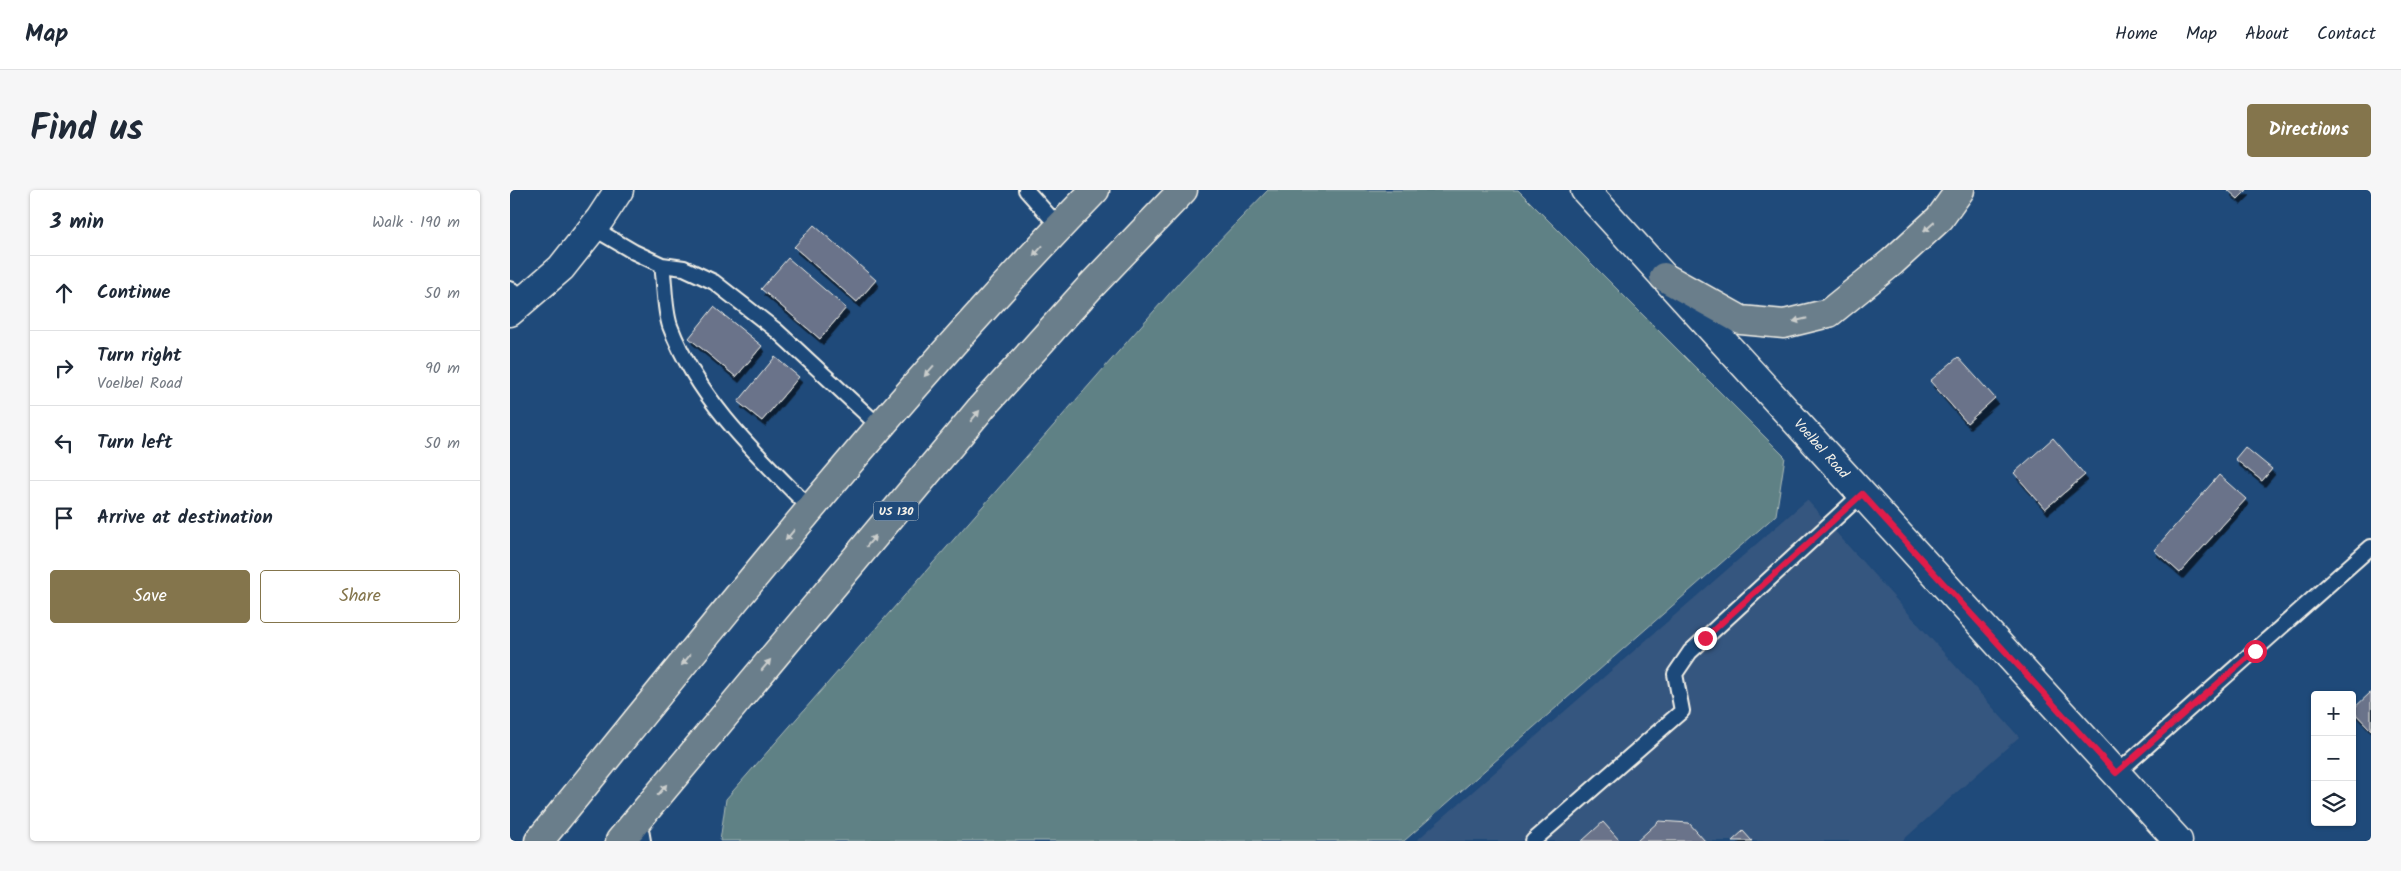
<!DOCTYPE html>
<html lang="en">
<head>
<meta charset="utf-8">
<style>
	body { margin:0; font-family:Kalam,sans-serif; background:#f6f6f7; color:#1f2937 }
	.controls { position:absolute; right:15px; bottom:15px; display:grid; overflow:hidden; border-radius:5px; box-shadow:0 1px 4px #0004 }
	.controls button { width:45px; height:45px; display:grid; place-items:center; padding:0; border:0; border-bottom:1px solid #e0e1e3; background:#fff; color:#1f2937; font:25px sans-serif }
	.stop { position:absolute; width:15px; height:15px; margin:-11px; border:4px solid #e11d48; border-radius:50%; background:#fff }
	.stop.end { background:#e11d48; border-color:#fff; box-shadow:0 1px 5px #0008 }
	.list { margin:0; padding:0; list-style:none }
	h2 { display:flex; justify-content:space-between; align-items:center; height:65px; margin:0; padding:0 20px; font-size:21px }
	h2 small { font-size:16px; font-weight:400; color:#747a83 }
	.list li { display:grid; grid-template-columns:32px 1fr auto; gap:15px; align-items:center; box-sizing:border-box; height:75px; padding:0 20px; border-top:1px solid #e0e1e3 }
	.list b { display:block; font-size:19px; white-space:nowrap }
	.list p { margin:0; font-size:16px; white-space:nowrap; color:#747a83 }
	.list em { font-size:16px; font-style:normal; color:#747a83 }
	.actions { display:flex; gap:10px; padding:15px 20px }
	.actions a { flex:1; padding:11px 0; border:1px solid #84754c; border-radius:5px; text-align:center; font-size:18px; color:#84754c }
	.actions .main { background:#84754c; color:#fff }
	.icon { flex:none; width:28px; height:28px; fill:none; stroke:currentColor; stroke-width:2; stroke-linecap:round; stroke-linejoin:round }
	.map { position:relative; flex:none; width:1861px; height:651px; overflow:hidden; border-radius:5px }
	header { display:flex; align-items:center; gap:30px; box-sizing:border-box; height:70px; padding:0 25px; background:#fff; border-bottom:1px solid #e0e1e3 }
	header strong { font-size:24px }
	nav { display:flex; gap:28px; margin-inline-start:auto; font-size:18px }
	.intro { display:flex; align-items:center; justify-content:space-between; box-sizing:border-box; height:120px; padding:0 30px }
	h1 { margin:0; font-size:35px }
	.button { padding:12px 22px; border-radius:5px; background:#84754c; color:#fff; font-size:18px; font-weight:700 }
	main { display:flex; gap:30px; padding:0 30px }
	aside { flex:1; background:#fff; border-radius:5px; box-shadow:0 1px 4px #0004 }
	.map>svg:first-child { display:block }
	.built { fill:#36567f }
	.green { fill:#5f8185; stroke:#aab9b6 }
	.building { fill:#6a738a; stroke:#f4f1e8; filter:url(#shadow) }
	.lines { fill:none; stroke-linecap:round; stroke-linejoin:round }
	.lane-casing { stroke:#f4f1e8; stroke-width:18 }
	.street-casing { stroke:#f4f1e8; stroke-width:31 }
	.secondary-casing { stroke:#f4f1e8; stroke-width:31 }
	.highway-casing { stroke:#f4f1e8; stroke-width:31 }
	.lane { stroke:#1f4a7a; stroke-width:14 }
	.street { stroke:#1f4a7a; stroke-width:28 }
	.secondary { stroke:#1f4a7a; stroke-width:28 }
	.highway { stroke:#6b7e8b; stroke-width:28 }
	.oneway { fill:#cbcecc }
	.route { stroke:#e11d48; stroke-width:6 }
	.labels { text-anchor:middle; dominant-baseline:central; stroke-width:4; stroke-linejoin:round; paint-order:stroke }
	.shield { fill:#1f4a7a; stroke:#b4bfc7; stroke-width:1 }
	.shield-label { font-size:12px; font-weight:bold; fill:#f4f1e8 }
	.street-label { font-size:14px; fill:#f4f1e8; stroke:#1f4a7a }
</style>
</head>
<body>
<header>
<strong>Map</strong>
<nav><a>Home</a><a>Map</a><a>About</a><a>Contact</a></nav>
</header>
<div class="intro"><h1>Find us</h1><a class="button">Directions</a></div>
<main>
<aside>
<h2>3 min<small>Walk · 190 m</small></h2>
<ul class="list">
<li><svg class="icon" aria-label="ahead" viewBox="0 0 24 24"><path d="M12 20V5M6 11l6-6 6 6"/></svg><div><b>Continue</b></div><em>50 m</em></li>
<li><svg class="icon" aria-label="right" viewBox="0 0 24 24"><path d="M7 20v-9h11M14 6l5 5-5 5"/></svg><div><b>Turn right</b><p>Voelbel Road</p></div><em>90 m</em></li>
<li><svg class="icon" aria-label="left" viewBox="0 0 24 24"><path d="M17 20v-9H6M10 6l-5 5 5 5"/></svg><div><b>Turn left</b></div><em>50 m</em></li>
<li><svg class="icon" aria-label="arrive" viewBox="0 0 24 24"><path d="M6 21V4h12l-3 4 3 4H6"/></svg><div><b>Arrive at destination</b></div></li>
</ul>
<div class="actions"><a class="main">Save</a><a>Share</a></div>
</aside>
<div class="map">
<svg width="1861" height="651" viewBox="0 0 1861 651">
	<defs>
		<filter id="shadow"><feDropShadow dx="3" dy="5.5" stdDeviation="0" flood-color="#0009"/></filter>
	</defs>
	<rect width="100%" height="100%" fill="#1f4a7a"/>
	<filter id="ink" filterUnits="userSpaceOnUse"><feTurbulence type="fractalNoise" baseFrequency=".02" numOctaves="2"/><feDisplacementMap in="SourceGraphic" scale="10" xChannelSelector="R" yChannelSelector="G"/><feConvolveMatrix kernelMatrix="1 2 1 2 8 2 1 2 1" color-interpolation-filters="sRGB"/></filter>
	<g filter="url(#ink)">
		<path class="built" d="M1297 310 1509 547 1392 651H906Z"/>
		<path class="green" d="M758 0H1008L1275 267 1266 325 894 651H210L216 609 673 88Z"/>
		<path class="building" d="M1718 0H1737L1728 9Z
			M304 35 366 90 347 112 284 57Z
			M278 68 336 118 310 149 251 99Z
			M204 117 252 156 226 187 179 148Z
			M265 167 289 187 252 231 228 212Z
			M1448 167 1485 208 1457 233 1420 191Z
			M1543 248 1575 285 1535 319 1504 283Z
			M1735 257 1762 279 1752 291 1725 269Z
			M1709 285 1736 309 1670 383 1644 360Z
			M1861 502V540L1842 520Z
			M1149 631 1179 633 1195 651H1127Z
			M1093 632 1110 651H1072Z
			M1233 641 1242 651H1222Z"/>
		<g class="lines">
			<defs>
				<path id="lane" d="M516 0 549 37
					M83 38 124 62 152 75 174 78 204 92 267 141 370 237
					M152 75C155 94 154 118 160 136 188 210 247 265 301 319
					M0 99 17 107
					M1607 583 1861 357
					M129 628 133 651
					M1023 651 1172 521 1165 484 1180 462 1352 304"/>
				<path id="street" d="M0 122 51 78 90 29 109 0"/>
				<path id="secondary" d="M1075 0 1668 651"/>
				<path id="highway" d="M1154 87 1231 130 1274 134 1319 123 1382 72 1430 28 1450 0
					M29 651C209 430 386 205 585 0
					M110 651 472 217 580 97 673 0"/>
			</defs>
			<use href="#lane" class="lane-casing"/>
			<use href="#street" class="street-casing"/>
			<use href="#secondary" class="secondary-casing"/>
			<use href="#highway" class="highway-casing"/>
			<use href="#lane" class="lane"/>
			<use href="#street" class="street"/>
			<use href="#secondary" class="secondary"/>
			<use href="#highway" class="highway"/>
		</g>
		<defs><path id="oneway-solid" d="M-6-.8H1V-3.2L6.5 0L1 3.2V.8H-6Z" transform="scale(1.25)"/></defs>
		<g class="oneway">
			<use href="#oneway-solid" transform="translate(1419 37) rotate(138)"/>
			<use href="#oneway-solid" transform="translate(528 61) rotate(132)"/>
			<use href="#oneway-solid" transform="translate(1290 130) rotate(167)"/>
			<use href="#oneway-solid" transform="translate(419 181) rotate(131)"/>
			<use href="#oneway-solid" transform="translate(465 226) rotate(-50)"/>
			<use href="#oneway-solid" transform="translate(280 345) rotate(130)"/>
			<use href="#oneway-solid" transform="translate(361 351) rotate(-50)"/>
			<use href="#oneway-solid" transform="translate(176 470) rotate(129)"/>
			<use href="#oneway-solid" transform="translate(256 475) rotate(-50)"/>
			<use href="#oneway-solid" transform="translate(152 600) rotate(-50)"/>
		</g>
	</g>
	<g class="lines" filter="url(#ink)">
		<path class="route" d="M1195 448 1352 304 1606 583 1745 461"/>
	</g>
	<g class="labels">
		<rect class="shield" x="363.5" y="311.5" width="45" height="19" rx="4"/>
		<g class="shield-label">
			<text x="386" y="321">US 130</text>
		</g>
		<g class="street-label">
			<text transform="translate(1311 259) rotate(48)">Voelbel Road</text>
		</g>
	</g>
</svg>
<div class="controls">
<button>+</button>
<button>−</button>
<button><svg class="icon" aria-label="layers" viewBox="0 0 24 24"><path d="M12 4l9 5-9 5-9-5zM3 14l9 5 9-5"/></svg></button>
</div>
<div class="stop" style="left:1745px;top:461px"></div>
<div class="stop end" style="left:1195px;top:448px"></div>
</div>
</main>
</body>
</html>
